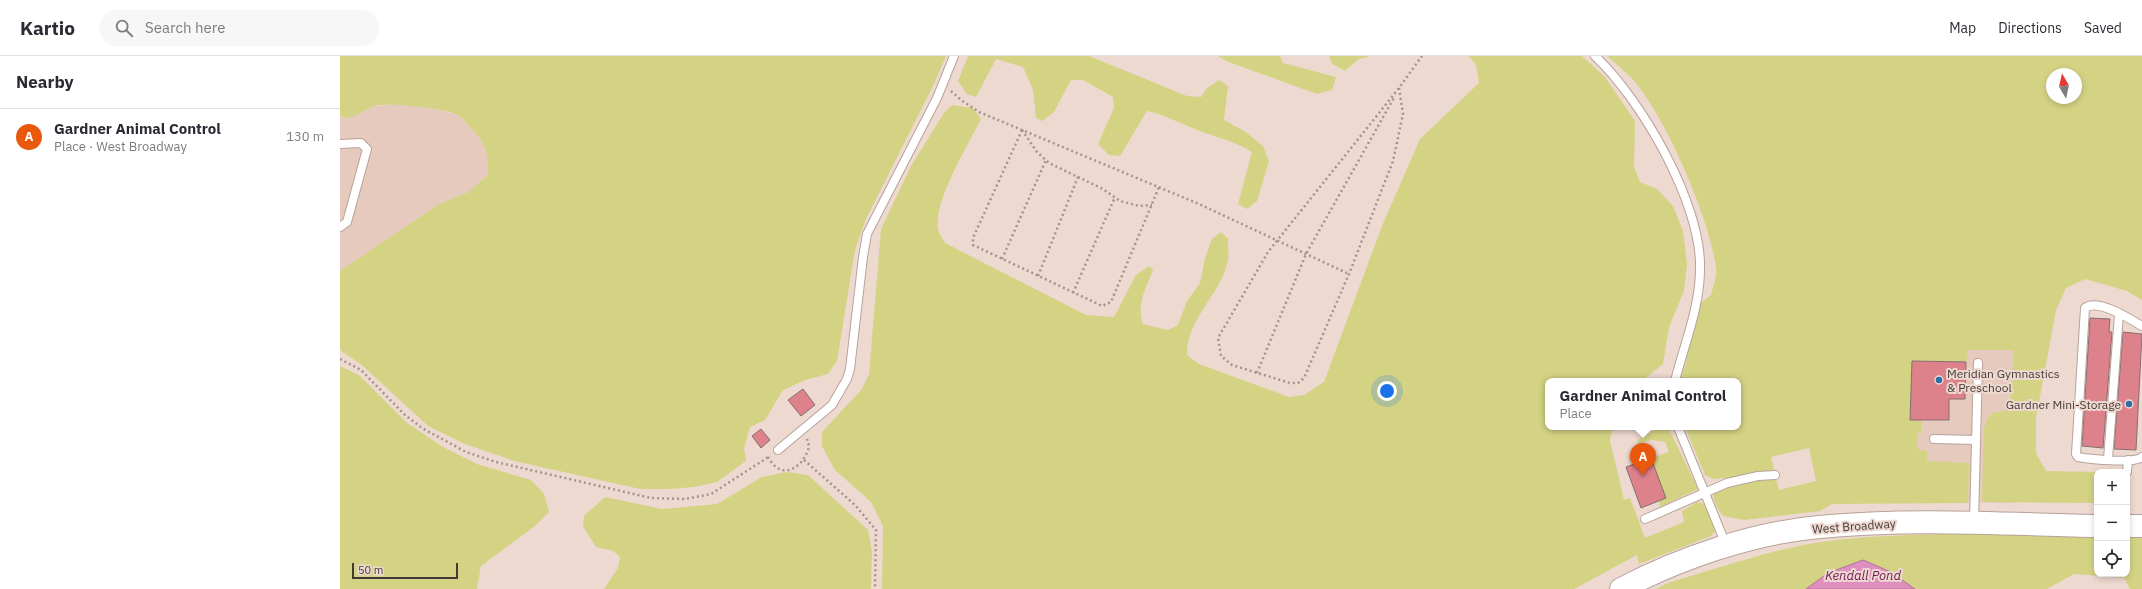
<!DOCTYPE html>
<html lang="en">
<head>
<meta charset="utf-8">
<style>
	body { margin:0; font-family:"IBM Plex Sans",sans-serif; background:#f7f7f7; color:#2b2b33 }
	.controls { position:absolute; right:12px; bottom:12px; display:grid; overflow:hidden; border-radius:8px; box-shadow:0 2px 6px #0003 }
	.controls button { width:36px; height:36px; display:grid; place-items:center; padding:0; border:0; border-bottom:1px solid #e1e1e2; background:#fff; color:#2b2b33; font:20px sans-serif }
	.compass { position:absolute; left:1706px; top:12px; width:36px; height:36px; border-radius:50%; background:#fff; box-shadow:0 2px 6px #0003; rotate:351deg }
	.scale { position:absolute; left:12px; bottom:10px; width:106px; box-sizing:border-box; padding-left:4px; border:2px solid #433a37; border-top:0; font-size:11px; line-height:14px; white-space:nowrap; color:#433a37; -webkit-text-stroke:3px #eed9d0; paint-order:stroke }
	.you { position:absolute; left:1047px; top:335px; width:14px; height:14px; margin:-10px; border:3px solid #fff; border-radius:50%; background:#1a73e8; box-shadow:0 0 0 6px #1a73e833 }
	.badge { display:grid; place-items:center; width:26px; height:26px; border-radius:50%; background:#ea580c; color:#fff; font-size:13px; font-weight:700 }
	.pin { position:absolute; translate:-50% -33px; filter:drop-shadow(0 1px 2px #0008) }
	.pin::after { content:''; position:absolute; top:21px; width:14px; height:12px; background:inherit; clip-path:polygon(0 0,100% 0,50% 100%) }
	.popup { position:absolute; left:1205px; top:322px; width:196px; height:52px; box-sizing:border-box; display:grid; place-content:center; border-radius:8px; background:#fff; filter:drop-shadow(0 1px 3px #0005); font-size:13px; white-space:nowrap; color:#7c7c81 }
	.popup b { font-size:15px; color:#2b2b33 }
	.popup::after { content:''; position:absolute; left:50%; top:100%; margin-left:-8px; border:8px solid transparent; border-top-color:#fff }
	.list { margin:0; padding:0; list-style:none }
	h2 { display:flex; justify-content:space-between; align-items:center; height:52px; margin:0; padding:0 16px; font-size:17px }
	h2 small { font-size:13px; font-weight:400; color:#7c7c81 }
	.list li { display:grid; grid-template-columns:26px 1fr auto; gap:12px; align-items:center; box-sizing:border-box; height:56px; padding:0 16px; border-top:1px solid #e1e1e2 }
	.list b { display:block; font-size:15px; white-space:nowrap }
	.list p { margin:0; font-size:13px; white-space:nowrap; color:#7c7c81 }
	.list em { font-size:13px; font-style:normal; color:#7c7c81 }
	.icon { flex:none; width:22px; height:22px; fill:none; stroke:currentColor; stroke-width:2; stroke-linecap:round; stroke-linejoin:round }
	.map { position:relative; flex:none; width:1802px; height:533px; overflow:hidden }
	header { display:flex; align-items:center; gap:24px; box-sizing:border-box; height:56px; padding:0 20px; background:#fff; border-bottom:1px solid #e1e1e2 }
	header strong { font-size:19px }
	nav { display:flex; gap:22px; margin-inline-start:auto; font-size:14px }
	.search { width:280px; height:36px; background:#f7f7f7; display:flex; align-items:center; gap:10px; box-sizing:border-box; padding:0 14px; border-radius:22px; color:#7c7c81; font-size:15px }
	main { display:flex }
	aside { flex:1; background:#fff }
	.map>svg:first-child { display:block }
	.built { fill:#e6cabe }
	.green { fill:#d4d384; fill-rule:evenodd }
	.water { fill:#de8fc0; stroke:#b07697 }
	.building { fill:#dd818b; stroke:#836f70 }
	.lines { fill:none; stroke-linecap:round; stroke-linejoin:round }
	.service-casing { stroke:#b6a39a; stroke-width:10 }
	.secondary-casing { stroke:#b6a39a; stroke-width:24 }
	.path { stroke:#a2938c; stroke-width:2.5; stroke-dasharray:2 3; stroke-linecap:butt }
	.service { stroke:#fff; stroke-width:8 }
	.secondary { stroke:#fff; stroke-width:22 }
	.poi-dot { fill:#306ea5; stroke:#eed9d0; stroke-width:1.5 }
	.labels { text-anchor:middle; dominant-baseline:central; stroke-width:4; stroke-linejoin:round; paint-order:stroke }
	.poi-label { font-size:12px; fill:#433a37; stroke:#eed9d0; text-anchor:start }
	.street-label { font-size:12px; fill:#433a37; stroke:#eed9d0 }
	.water-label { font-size:13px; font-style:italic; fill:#74185a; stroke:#eed9d0 }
</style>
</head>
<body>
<header>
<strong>Kartio</strong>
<div class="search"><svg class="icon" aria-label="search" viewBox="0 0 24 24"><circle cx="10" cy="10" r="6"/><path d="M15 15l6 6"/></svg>Search here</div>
<nav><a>Map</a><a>Directions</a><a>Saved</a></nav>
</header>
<main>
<aside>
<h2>Nearby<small></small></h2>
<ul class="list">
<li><span class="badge">A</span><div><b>Gardner Animal Control</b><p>Place · West Broadway</p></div><em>130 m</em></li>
</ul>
</aside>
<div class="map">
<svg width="1802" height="533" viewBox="0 0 1802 533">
	<rect width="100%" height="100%" fill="#eed9d0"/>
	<path class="built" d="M71 48 119 59 140 81 149 101 148 119 128 136 99 148 0 215V60L3 62 17 59 34 50Z
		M1560 293 1674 294 1670 346 1673 447 1561 446Z"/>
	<path class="green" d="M0 0H606L594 28 526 163 515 194 497 305 488 318 465 324 443 334 425 364 410 371 404 392 406 405 377 426 354 431 330 433H300L174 405 125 388 88 370 23 310 0 294V215L99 148 128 136 148 119C149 97 145 86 129 70 126 67 122 61 118 59 103 52 50 46 34 50 23 54 12 66 0 60Z
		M628 0H749L847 40 861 41 867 32 879 24 888 30 884 64 906 76 923 90 929 105 917 145 907 153 898 148 912 96C895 85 875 81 857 74 840 67 825 59 807 55L780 100 769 99 758 88 774 52 773 41 743 24H731L714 56 702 65 696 62 693 34 683 11 656 3 636 41 627 38 618 25Z
		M878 0H940L943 7 996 21 992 34 977 38 886 5Z
		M989 0H1031L1019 3 1005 15 992 8Z
		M1129 0H1242L1265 21 1295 65 1294 111 1300 126 1317 133 1333 150 1343 175 1347 208 1344 235 1329 271 1323 308 1302 325H1208V371H1273L1270 384 1284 444 1290 442 1305 482 1344 466 1342 455 1357 446 1362 447 1368 453 1375 475 1371 480 1299 508 1297 499 1234 533H542L543 470 531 446 495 414 482 390V376L522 333 529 318 541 173 571 110 604 57 612 49 633 52 641 63C628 90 594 143 598 173 599 178 603 183 605 187L746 259 774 261 796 219 809 210 813 214C806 232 796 249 803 268L828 274 838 269 847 245 860 227 865 202 872 183 881 176 888 183C888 189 889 197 888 204 881 239 846 263 847 299L859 308 949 341 964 339 984 326 1042 170 1080 83 1139 27 1136 9Z
		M1267 0H1802V244L1787 235 1745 223 1726 232 1716 254 1696 362V397L1706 415 1757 416V447L1644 446 1642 444 1644 372 1647 363 1652 357 1664 355 1670 346 1674 294H1628L1626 306 1572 305 1570 363 1582 364 1581 377H1577V393L1587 395V405L1629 407 1628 447 1492 448 1480 455 1404 464 1383 460C1378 454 1374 447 1373 438L1377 434 1420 424 1436 423 1439 434 1476 425 1469 392 1431 401 1435 417 1374 423 1365 419 1345 371H1398V325H1340L1346 307 1358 249 1371 239C1373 231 1377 220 1376 212 1370 163 1326 62 1294 25 1286 16 1276 8 1267 0ZM1712 18H1736V42H1712Z
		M0 310 19 319 67 367 103 391 137 408 191 424 204 438 209 456 195 470 141 510 137 533H0Z
		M1320 371H1328L1358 433 1320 451 1311 402 1329 396 1325 386 1312 384 1297 388 1299 383Z
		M447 416 468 419 528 474 532 496 531 533H264L278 512 280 501 273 495 256 491 243 470 244 460 265 441 322 453 377 448 422 421Z
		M1660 477 1757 480V518H1787V481H1802V533H1790L1784 522 1734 518 1707 533H1575L1551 516 1488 517 1466 533H1316L1328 527C1378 512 1429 494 1481 486 1540 478 1600 478 1660 477Z"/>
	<path class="water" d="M1523 504 1551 516 1575 533H1466L1488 517Z"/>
	<path class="building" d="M1750 262 1770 263 1769 276H1772L1763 392 1742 390Z
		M1783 276 1802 278 1796 394 1774 393Z
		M1572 305 1626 306 1625 343H1609V364H1570Z
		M463 333 475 349 461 360 448 344Z
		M421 373 430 384 421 392 412 380Z
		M1311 402 1326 442 1301 452 1286 411Z"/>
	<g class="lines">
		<defs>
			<path id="service" d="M1255 0C1301 43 1362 148 1360 213 1360 251 1344 289 1335 325
				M0 88 21 87 27 93 7 166 0 171
				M1802 270C1790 263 1758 242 1745 252L1736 398 1738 401C1750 403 1794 408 1802 401
				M1338 371 1386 489
				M1594 383 1636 384
				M438 394 492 349 507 323 510 313 523 201 527 178 597 42 614 0
				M1768 403 1779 258
				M1787 416 1788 404
				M1305 463 1387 427 1418 420 1435 419
				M1634 466 1638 307"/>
			<path id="secondary" d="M1787 470H1802
				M1281 533C1340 502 1413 477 1479 471 1571 462 1665 468 1757 470"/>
		</defs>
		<use href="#service" class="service-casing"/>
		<use href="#secondary" class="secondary-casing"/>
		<path class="path" d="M1059 32 1063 58 1053 105 1009 218 964 322 958 327H950L892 309 881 300 878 282 928 196 1059 32 1082 0
			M611 35 621 44 639 56 859 148 1009 218
			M682 74 633 182V189L758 248 762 250 771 246 819 131
			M682 74 697 96 709 107 763 133 780 145 799 150 812 149
			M662 203 706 104
			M698 220 738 121
			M733 237 775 141
			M0 303 21 314 65 359 82 372 126 396 156 406 311 442 345 443 371 438 430 400
			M917 317 966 198 1055 40
			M428 401C430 404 433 409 436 411 450 422 467 404 469 390L467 383
			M464 404 515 449 536 474 535 533"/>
		<use href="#service" class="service"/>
		<use href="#secondary" class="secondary"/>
	</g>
	<g class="poi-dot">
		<circle cx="1599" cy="324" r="4"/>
		<circle cx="1789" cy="348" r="4"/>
	</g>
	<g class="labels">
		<g class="poi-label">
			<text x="1607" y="317">Meridian Gymnastics<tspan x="1607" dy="14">&amp; Preschool</tspan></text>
			<text x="1781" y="348" text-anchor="end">Gardner Mini-Storage</text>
		</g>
		<g class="street-label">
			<text transform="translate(1514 470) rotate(-4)">West Broadway</text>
		</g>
		<g class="water-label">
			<text x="1523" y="519">Kendall Pond</text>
		</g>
	</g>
</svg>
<div class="controls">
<button>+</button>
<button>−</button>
<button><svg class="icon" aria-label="locate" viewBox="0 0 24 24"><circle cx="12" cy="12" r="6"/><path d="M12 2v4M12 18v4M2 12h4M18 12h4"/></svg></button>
</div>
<svg class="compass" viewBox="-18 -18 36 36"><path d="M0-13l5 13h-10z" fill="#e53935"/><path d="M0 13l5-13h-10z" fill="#7c7c81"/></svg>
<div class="scale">50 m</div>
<div class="you"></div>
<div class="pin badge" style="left:1303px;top:420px">A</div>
<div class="popup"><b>Gardner Animal Control</b>Place</div>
</div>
</main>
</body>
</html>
